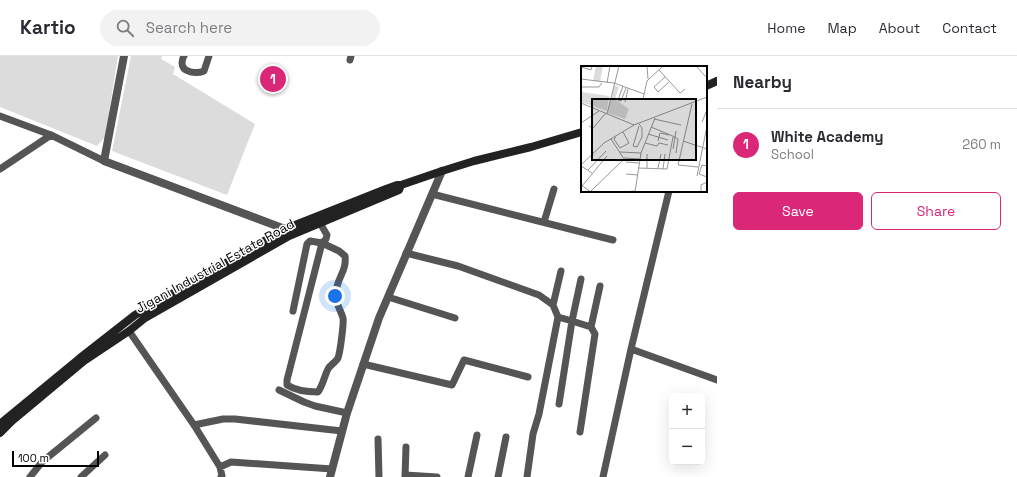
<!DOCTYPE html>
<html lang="en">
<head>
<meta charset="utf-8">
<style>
	body { margin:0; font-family:"Space Grotesk",sans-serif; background:#f2f2f3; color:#2b2b33 }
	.controls { position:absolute; right:12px; bottom:12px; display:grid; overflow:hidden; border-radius:6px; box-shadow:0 4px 16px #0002 }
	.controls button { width:36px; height:36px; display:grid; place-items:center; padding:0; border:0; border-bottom:1px solid #e1e1e2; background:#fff; color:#2b2b33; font:20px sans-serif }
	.scale { position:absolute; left:12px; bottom:10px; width:87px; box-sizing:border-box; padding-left:4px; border:2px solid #000; border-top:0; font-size:11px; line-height:14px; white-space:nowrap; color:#000; -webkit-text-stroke:3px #fff; paint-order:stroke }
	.you { position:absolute; left:335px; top:240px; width:14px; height:14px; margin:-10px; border:3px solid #fff; border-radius:50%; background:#1a73e8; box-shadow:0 0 0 6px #1a73e833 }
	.badge { display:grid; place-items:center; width:26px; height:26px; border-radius:50%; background:#db2777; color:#fff; font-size:13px; font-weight:700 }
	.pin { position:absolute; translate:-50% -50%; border:2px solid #fff; box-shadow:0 1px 4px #0006 }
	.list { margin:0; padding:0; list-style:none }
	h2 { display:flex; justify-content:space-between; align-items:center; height:52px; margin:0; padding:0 16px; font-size:17px }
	h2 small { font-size:13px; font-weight:400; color:#7c7c81 }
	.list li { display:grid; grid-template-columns:26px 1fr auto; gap:12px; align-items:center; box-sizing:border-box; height:72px; padding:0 16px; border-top:1px solid #e1e1e2 }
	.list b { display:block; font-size:15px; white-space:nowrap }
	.list p { margin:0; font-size:13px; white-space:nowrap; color:#7c7c81 }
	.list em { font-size:13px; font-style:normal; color:#7c7c81 }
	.actions { display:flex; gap:8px; padding:12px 16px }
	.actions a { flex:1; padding:9px 0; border:1px solid #db2777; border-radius:6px; text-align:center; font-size:14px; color:#db2777 }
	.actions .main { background:#db2777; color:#fff }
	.icon { flex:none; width:22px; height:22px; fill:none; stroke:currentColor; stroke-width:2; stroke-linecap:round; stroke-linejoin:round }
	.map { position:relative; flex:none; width:717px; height:421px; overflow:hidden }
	header { display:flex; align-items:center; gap:24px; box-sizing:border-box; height:56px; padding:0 20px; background:#fff; border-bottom:1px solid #e1e1e2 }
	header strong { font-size:19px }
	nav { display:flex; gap:22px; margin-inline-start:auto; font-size:14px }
	.search { width:280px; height:36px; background:#f2f2f3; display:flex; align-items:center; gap:10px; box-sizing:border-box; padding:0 14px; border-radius:22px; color:#7c7c81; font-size:15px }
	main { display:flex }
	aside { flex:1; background:#fff }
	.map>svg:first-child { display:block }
	.green { fill:#dcdcdc }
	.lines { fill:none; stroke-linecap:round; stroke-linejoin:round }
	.minor { stroke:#555; stroke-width:7 }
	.tertiary { stroke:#555; stroke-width:8 }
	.secondary { stroke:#222; stroke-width:8 }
	.labels { text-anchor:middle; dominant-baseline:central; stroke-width:3; stroke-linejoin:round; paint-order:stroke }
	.street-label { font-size:13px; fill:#000; stroke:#fff }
	.inset-road { fill:none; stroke:#999; stroke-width:1 }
	.view { fill:#000; fill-opacity:0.15; stroke:#000; stroke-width:2 }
	.inset-edge { fill:none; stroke:#000; stroke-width:2 }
</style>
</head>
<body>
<header>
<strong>Kartio</strong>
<div class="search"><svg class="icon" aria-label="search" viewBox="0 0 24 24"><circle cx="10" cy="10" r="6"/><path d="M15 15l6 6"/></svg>Search here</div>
<nav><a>Home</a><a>Map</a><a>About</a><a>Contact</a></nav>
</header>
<main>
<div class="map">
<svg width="717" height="421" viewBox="0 0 717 421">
	<rect width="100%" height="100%" fill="#fff"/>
	<path class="green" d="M0 0H118L105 81 97 90 0 51Z
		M131 0H162L161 3 175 11 173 18 255 68 227 139 112 95Z"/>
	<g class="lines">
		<path class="minor" d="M184 0C183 1 182 6 182 7 182 17 197 18 204 15L209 0
			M350 4 351 0
			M0 60 51 79 104 105
			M0 113 51 79
			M432 138 613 184
			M544 166 554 133
			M406 197 458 210 539 239 553 249 558 261 539 358 533 378 527 421
			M388 241 455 262
			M553 249 561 215
			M293 255 307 188 310 185 322 187 287 324V329C295 334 308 336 318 336 323 329 324 321 328 313 330 309 336 306 338 302 340 297 344 267 343 262 340 252 335 248 336 236 337 222 347 215 345 200L339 195 322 187 326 183 327 179 320 167
			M558 261 572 265 559 348
			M591 271 600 230
			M129 275 194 369 220 411 222 420 221 421
			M631 293 717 324
			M363 308 452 329 464 304 528 321
			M279 334 304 346 315 350 347 357
			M194 369 223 363H235L342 375
			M580 376 595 278 591 271 572 265 581 223
			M378 383 379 421
			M220 411 231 406 332 413
			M405 419 437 421
			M30 421 42 406 96 362
			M81 421 105 399
			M405 421 406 391
			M468 421 477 379
			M498 421 506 381
			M603 421 631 293 669 135"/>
		<path class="tertiary" d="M124 0 104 105 285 173 288 177
			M330 421 347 357 379 262 442 115"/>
		<path class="secondary" d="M706 30 717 25
			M0 368 80 302 135 259 285 173 386 133 397 129H401
			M0 377 12 365 84 305 129 275 145 262 289 180 399 134 401 129 442 115 474 105 531 91 582 76"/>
	</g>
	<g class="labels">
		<g class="street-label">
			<text transform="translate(215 210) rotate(-29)">Jigani Industrial Estate Road</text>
		</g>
	</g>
	<g transform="translate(581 10)">
		<rect width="126" height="126" fill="#fff"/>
		<path d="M15 0H22L19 16 12 15ZM33 19 38 21 34 33 48 43 44 53 27 47ZM0 26 28 30 26 45 0 36Z" fill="#dcdcdc"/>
		<path class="inset-road" d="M66 0 67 13M115 0 126 12M0 1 10 4 11 0M78 4 99 27 104 23M84 11 73 21 77 26 89 15M0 13 33 17 63 28M26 17 29 0M0 21H18L21 17M62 33 66 15 82 0M40 35 37 34 42 20M40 35 45 22M44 36 47 23M0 37 53 59M111 38 97 99 117 101M26 48 38 0M73 53 100 59M121 56 126 44M0 57 18 45M8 60 12 62 25 47M58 60 52 80 56 81 61 71V62L58 58M70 61 94 71 92 83M67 68 87 74M35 71 33 73 39 82 48 77 42 66M77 75 79 67 88 69M102 75 126 83M64 77 76 80 78 77 87 79M39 86 60 87M95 87 97 73 94 71 95 65M66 88V102M43 92 59 93M45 96 58 97M0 99 23 77 53 59 126 31M0 100 11 107M126 100 121 99 118 108 126 111M57 102 86 103 92 71M77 102 80 88M82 103 84 88M7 104 25 85M45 108 57 109M116 110 126 60M0 119 10 126M1 120 26 90M10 125 43 93 30 73M42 126 54 125M54 126 60 87 74 52M120 126V119L126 116"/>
		<path class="view" d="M11 33H115V94H11Z"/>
		<rect width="126" height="126" class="inset-edge"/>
	</g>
</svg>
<div class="controls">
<button>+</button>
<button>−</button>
</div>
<div class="scale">100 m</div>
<div class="you"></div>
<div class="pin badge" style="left:273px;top:23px">1</div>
</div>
<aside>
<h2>Nearby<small></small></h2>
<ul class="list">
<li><span class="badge">1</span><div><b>White Academy</b><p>School</p></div><em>260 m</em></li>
</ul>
<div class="actions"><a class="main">Save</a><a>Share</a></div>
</aside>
</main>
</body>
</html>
